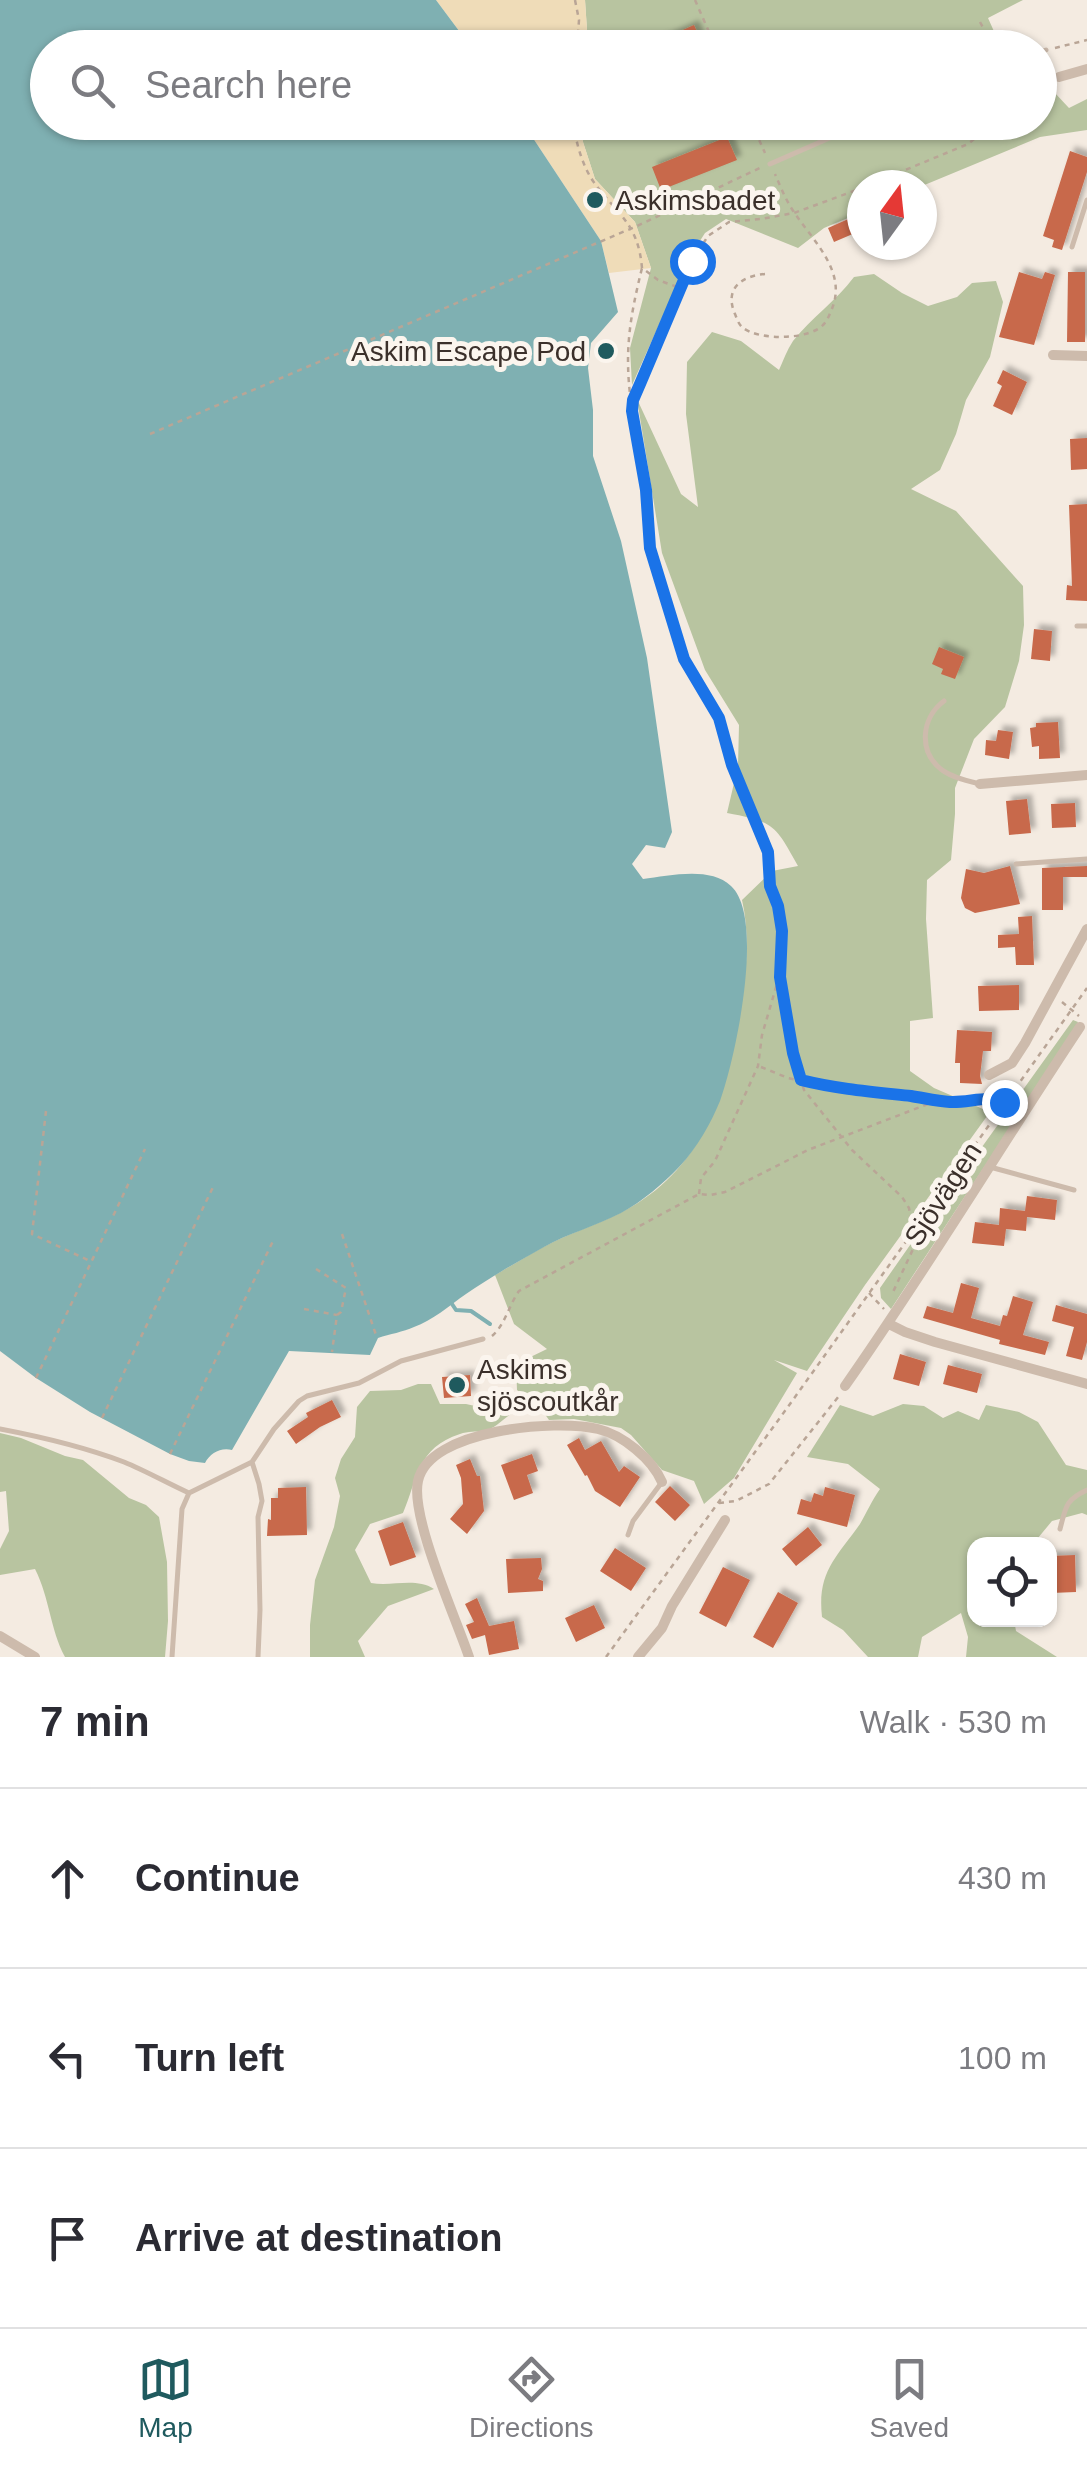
<!DOCTYPE html>
<html lang="en">
<head>
<meta charset="utf-8">
<style>
	body { margin:0; font-family:Arial,sans-serif; background:#f7f7f7; color:#2b2b33 }
	.controls { position:absolute; right:30px; bottom:30px; display:grid; overflow:hidden; border-radius:20px; box-shadow:0 2px 8px #0004 }
	.controls button { width:90px; height:90px; display:grid; place-items:center; padding:0; border:0; border-bottom:2px solid #e1e1e2; background:#fff; color:#2b2b33; font:50px sans-serif }
	.compass { position:absolute; left:847px; top:170px; width:90px; height:90px; border-radius:50%; background:#fff; box-shadow:0 2px 8px #0004; rotate:15deg }
	.stop { position:absolute; width:30px; height:30px; margin:-22px; border:8px solid #1a73e8; border-radius:50%; background:#fff }
	.stop.end { background:#1a73e8; border-color:#fff; box-shadow:0 2px 10px #0008 }
	.list { margin:0; padding:0; list-style:none }
	h2 { display:flex; justify-content:space-between; align-items:center; height:130px; margin:0; padding:0 40px; font-size:42px }
	h2 small { font-size:32px; font-weight:400; color:#7c7c81 }
	.list li { display:grid; grid-template-columns:65px 1fr auto; gap:30px; align-items:center; box-sizing:border-box; height:180px; padding:0 40px; border-top:2px solid #e1e1e2 }
	.list b { display:block; font-size:38px; white-space:nowrap }
	.list em { font-size:32px; font-style:normal; color:#7c7c81 }
	.icon { flex:none; width:55px; height:55px; fill:none; stroke:currentColor; stroke-width:2; stroke-linecap:round; stroke-linejoin:round }
	.map { position:relative; flex:none; width:1087px; height:1657px; overflow:hidden }
	.search { position:absolute; background:#fff; box-shadow:0 2px 8px #0004; left:30px; right:30px; top:30px; height:110px; display:flex; align-items:center; gap:25px; box-sizing:border-box; padding:0 35px; border-radius:55px; color:#7c7c81; font-size:38px }
	.sheet { height:670px; background:#fff }
	nav { display:flex; justify-content:space-around; align-items:center; box-sizing:border-box; height:140px; border-top:2px solid #e1e1e2; background:#fff; font-size:28px; color:#7c7c81 }
	nav a { display:grid; justify-items:center; gap:5px }
	nav .on { color:#1f5a5e }
	.map>svg:first-child { display:block }
	.green { fill:#b8c4a0 }
	.sand { fill:#efdcb8 }
	.water { fill:#7fb0b2 }
	.lines { fill:none; stroke-linecap:round; stroke-linejoin:round }
	.stream { stroke:#7fb0b2; stroke-width:4 }
	.building { fill:#c8694b; filter:url(#shadow) }
	.path { stroke:#b9a596; stroke-width:2.5; stroke-dasharray:5 5; stroke-linecap:butt }
	.service { stroke:#cdbbac; stroke-width:5 }
	.minor { stroke:#cdbbac; stroke-width:10 }
	.route { stroke:#1a73e8; stroke-width:12 }
	.poi-dot { fill:#1f5a5e; stroke:#fbf5ee; stroke-width:4 }
	.labels { text-anchor:middle; dominant-baseline:central; stroke-width:10; stroke-linejoin:round; paint-order:stroke }
	.poi-label { font-size:28px; fill:#3b302b; stroke:#fbf5ee; text-anchor:start }
	.street-label { font-size:28px; fill:#3b302b; stroke:#fbf5ee }
</style>
</head>
<body>
<div class="map">
<svg width="1087" height="1657" viewBox="0 0 1087 1657">
	<defs>
		<filter id="shadow"><feDropShadow dx="5" dy="-5" stdDeviation="2.5" flood-color="#0004"/></filter>
	</defs>
	<rect width="100%" height="100%" fill="#f4ebe1"/>
	<path class="green" d="M585 0H1023L988 18 1001 47 585 48 587 30Z
		M1054 92 1069 108 1087 99V130L1040 137 922 186 862 185V212L824 228 798 248 726 219 705 233 689 258 632 385 630 348 651 268 635 222 595 179 583 142 581 123 1040 122V99Z
		M874 274 902 293 928 306 957 297 972 283 996 281 1003 302 990 357 966 400 956 434 940 470 911 489 956 511 1023 586 1024 625 1019 661 1005 707 974 739 955 788V814L951 860 927 880 926 919 933 1018 910 1021V1071L934 1088 990 1112 865 1285 807 1371 774 1360 797 1373 734 1478 704 1504 694 1481 662 1470 631 1435 621 1428 574 1419 549 1420 544 1413 517 1390 516 1364 547 1349 514 1324 495 1275C515 1264 534 1251 555 1241 576 1231 598 1224 618 1214 693 1178 724 1106 737 1029 744 986 752 944 742 900L772 871 798 866C775 825 775 822 727 813L738 766 739 725 705 670 662 553 637 399 681 494 698 507 686 414 687 362 712 332 741 341 779 370C783 361 787 350 793 341 811 318 836 301 854 277Z
		M1073 1020 1078 1022 1076 1027 891 1309 881 1298 880 1288 915 1238 924 1232 931 1218Z
		M418 1384H431L440 1404H466L511 1414C502 1420 494 1429 484 1431 476 1432 468 1431 460 1434 417 1448 418 1478 403 1513L370 1524 355 1550 371 1583C392 1587 415 1577 434 1589L388 1606 358 1641 365 1657H310V1625L315 1580 334 1527 340 1496 335 1478 341 1459 355 1437 357 1407 370 1391 401 1390Z
		M903 1404 924 1406 943 1418 958 1411 979 1420 986 1405 1019 1412 1038 1422 1066 1465 1087 1470V1515L1082 1513 1052 1521 1033 1544H974V1620H1014L1016 1631 1057 1657H966L968 1637 961 1613 922 1637 918 1657H868L843 1630 822 1617C817 1572 836 1558 860 1524 867 1512 872 1500 880 1489L848 1464 807 1457 840 1405 873 1416Z
		M0 1433 21 1438 65 1456 83 1460 129 1498 146 1505 159 1517 167 1562 168 1621 165 1657H65C50 1629 50 1599 35 1569L0 1575V1549L9 1531 6 1491 0 1492Z"/>
	<path class="sand" d="M436 0H585L587 30 585 47H471Z
		M523 123H581L583 142 595 179 635 222 651 268 609 273 601 241Z"/>
	<path class="water" d="M0 0H436L471 47 48 48V122L523 123 601 241 618 312 591 343 588 368 593 410V456L621 541 647 658 672 832 665 848 646 845 632 864 643 879C669 876 710 866 731 886 766 918 735 1060 720 1101 711 1123 697 1148 680 1166 663 1184 643 1201 621 1213 596 1226 569 1233 544 1247 517 1262 491 1277 466 1294 450 1305 432 1321 414 1327 403 1332 390 1334 378 1338L370 1355 289 1351 232 1450C221 1447 210 1453 205 1463L189 1461 170 1454 90 1412 36 1378 0 1351Z"/>
	<g class="lines">
		<path class="stream" d="M452 1304 456 1310 471 1311 490 1324"/>
	</g>
	<path class="building" d="M694 25 704 48H642Z
		M727 137 737 160 661 190 652 167Z
		M1070 151 1087 157V172L1062 250 1052 247 1054 240 1043 236Z
		M862 213V230L834 242 828 228Z
		M1019 272 1042 279 1045 272 1055 275 1034 345 999 337Z
		M1068 272H1085V342H1067Z
		M1003 370 1027 382 1012 415 993 406 1002 386 997 383Z
		M1087 438V469L1071 470 1070 439Z
		M1087 504V601L1066 600 1067 585 1072 586 1069 505Z
		M1034 629 1052 631 1050 661 1031 659Z
		M939 647 964 657 955 679 941 674 943 669 932 664Z
		M1058 722 1060 758 1039 759V746L1032 747 1030 728 1036 727V723Z
		M998 730 1013 732 1009 759 985 755 986 740 996 741Z
		M1027 799 1031 833 1009 835 1006 801Z
		M1075 803 1076 827 1052 828 1051 804Z
		M1010 866 1020 904 975 913 965 908 961 898 966 869 984 873Z
		M1087 866V877H1063V910H1042V868Z
		M1032 916 1034 965H1016L1015 947 998 948V935L1019 934 1018 917Z
		M1019 985V1010L979 1011 978 986Z
		M957 1030 992 1032 991 1051H983L980 1076 982 1084 960 1083V1063H955Z
		M1027 1196 1057 1200 1055 1220 1027 1217 1026 1231 1006 1229 1004 1246 972 1243 975 1222 999 1225 1000 1208 1025 1211Z
		M961 1283 979 1288 971 1318 1000 1326 1003 1315 1007 1316 1013 1296 1033 1302 1023 1335 1049 1342 1045 1355 999 1344 1000 1340 923 1318 927 1306 953 1313Z
		M1056 1305 1087 1314V1342L1082 1360 1066 1356 1074 1327 1052 1321Z
		M900 1354 926 1362 919 1386 893 1379Z
		M948 1365 982 1374 977 1393 943 1384Z
		M470 1375 471 1396 444 1398 442 1377Z
		M332 1400 341 1417 320 1427 296 1444 287 1431 308 1417 306 1413Z
		M579 1438 585 1450 601 1441 619 1472 624 1466 640 1477 620 1507 595 1491 587 1475 585 1476 567 1445Z
		M532 1454 538 1471 527 1475 533 1493 514 1500 501 1465Z
		M470 1459 477 1476H480L484 1511 467 1534 450 1519 463 1504 461 1478 456 1465Z
		M670 1486 690 1505 675 1521 655 1502Z
		M306 1487 307 1535 267 1536 268 1519 271 1520V1498H278V1488Z
		M825 1487 855 1495 847 1527 797 1514 801 1499 811 1502 814 1493 823 1496Z
		M403 1522 416 1557 390 1566 378 1531Z
		M808 1527 822 1545 796 1566 782 1549Z
		M615 1548 646 1568 631 1591 600 1571Z
		M1075 1555 1076 1592 1051 1593 1050 1556Z
		M541 1558 542 1569 538 1579 543 1581V1591L508 1593 506 1559Z
		M723 1567 750 1580 726 1627 699 1613Z
		M778 1592 798 1603 773 1648 753 1637Z
		M477 1598 489 1626 514 1621 519 1649 489 1655 485 1635 472 1639 466 1625 474 1622 465 1604Z
		M594 1605 605 1628 576 1642 565 1618Z"/>
	<g class="lines">
		<path class="path" d="M575 0 579 20 577 48
			M695 0 716 48
			M980 22 994 48
			M1055 48 1087 40
			M1040 89 1047 84
			M573 122C576 142 582 165 593 181 617 215 638 222 642 268L658 280 680 288
			M751 122 765 153
			M869 185 968 144 995 122
			M765 274C741 276 724 289 735 314 737 319 738 323 742 327 758 341 809 340 823 325 827 321 829 316 831 311 848 274 816 244 796 215 787 203 781 188 775 174
			M631 402C624 351 630 317 642 268
			M150 434 637 226 762 167
			M780 979 793 1053 804 1090 852 1150 902 1197 909 1208 911 1220 921 1232 893 1292
			M1062 1002 1079 1016
			M761 1067 788 1078 822 1085 934 1100
			M46 1111 32 1234 90 1261
			M699 1194 701 1178 715 1161 758 1066 762 1035 779 977 782 931 778 905 771 887 768 852 732 765 719 718 684 659 657 570 651 547 646 490 631 411 633 400 692 261 708 236 729 222 761 219 794 213 862 188
			M342 1234 377 1338
			M316 1269 346 1288 341 1312 337 1315 332 1352
			M869 1293 884 1309
			M304 1309 337 1315
			M492 1336C505 1325 509 1305 519 1291L699 1194 711 1195 725 1192 808 1150 936 1101 966 1102 984 1098 1003 1101
			M36 1378 145 1149
			M488 1396 501 1401 519 1416
			M102 1418 214 1185
			M170 1454 273 1241
			M719 1503 736 1501 769 1484 839 1396
			M606 1657 790 1404 1087 988"/>
		<path class="service" d="M1040 52 1046 50
			M770 164 866 122
			M1072 247 1087 200
			M1077 626H1087
			M944 701C921 718 918 752 942 770 953 778 968 781 980 784
			M1016 864 1087 859
			M990 1167 1074 1190
			M0 1429C42 1437 84 1447 124 1462 146 1471 167 1483 189 1493
			M252 1462 259 1484 262 1501 258 1517 260 1610 258 1657
			M1060 1529C1066 1507 1065 1500 1087 1490
			M628 1535 633 1521 662 1482
			M172 1657 182 1509 189 1493 252 1462 274 1429 299 1401 307 1396 359 1383 401 1361 483 1339"/>
		<path class="minor" d="M1059 77 1087 69
			M1053 355 1087 356
			M980 784 1087 775
			M989 1075 1012 1063 1025 1043 1087 929
			M889 1324 905 1332 935 1342 1087 1384
			M845 1386C927 1269 1001 1146 1080 1027
			M0 1636 35 1657
			M469 1657C456 1618 410 1517 418 1481 429 1429 556 1419 598 1429 623 1435 652 1459 662 1482
			M638 1657 662 1628 672 1606 725 1520"/>
	</g>
	<g class="lines">
		<path class="route" d="M692 261 640 384 633 400 632 411 646 490 650 548 684 659 719 718 732 765 768 852 770 886 778 906 782 931 780 977 793 1053 801 1080C837 1089 874 1092 911 1096 924 1098 937 1101 950 1102 969 1103 987 1095 1004 1102"/>
	</g>
	<g class="poi-dot">
		<circle cx="595" cy="200" r="10"/>
		<circle cx="606" cy="351" r="10"/>
		<circle cx="457" cy="1385" r="10"/>
	</g>
	<g class="labels">
		<g class="poi-label">
			<text x="615" y="200">Askimsbadet</text>
			<text x="586" y="351" text-anchor="end">Askim Escape Pod</text>
			<text x="477" y="1369">Askims<tspan x="477" dy="32">sjöscoutkår</tspan></text>
		</g>
		<g class="street-label">
			<text transform="translate(943 1194) rotate(-57)">Sjövägen</text>
		</g>
	</g>
</svg>
<div class="controls">
<button><svg class="icon" aria-label="locate" viewBox="0 0 24 24"><circle cx="12" cy="12" r="6"/><path d="M12 2v4M12 18v4M2 12h4M18 12h4"/></svg></button>
</div>
<svg class="compass" viewBox="-18 -18 36 36"><path d="M0-13l5 13h-10z" fill="#e53935"/><path d="M0 13l5-13h-10z" fill="#7c7c81"/></svg>
<div class="stop" style="left:692px;top:261px"></div>
<div class="stop end" style="left:1004px;top:1102px"></div>
<div class="search"><svg class="icon" aria-label="search" viewBox="0 0 24 24"><circle cx="10" cy="10" r="6"/><path d="M15 15l6 6"/></svg>Search here</div>
</div>
<section class="sheet">
<h2>7 min<small>Walk · 530 m</small></h2>
<ul class="list">
<li><svg class="icon" aria-label="ahead" viewBox="0 0 24 24"><path d="M12 20V5M6 11l6-6 6 6"/></svg><div><b>Continue</b></div><em>430 m</em></li>
<li><svg class="icon" aria-label="left" viewBox="0 0 24 24"><path d="M17 20v-9H6M10 6l-5 5 5 5"/></svg><div><b>Turn left</b></div><em>100 m</em></li>
<li><svg class="icon" aria-label="arrive" viewBox="0 0 24 24"><path d="M6 21V4h12l-3 4 3 4H6"/></svg><div><b>Arrive at destination</b></div></li>
</ul>
</section>
<nav>
<a class="on"><svg class="icon" aria-label="map" viewBox="0 0 24 24"><path d="M3 6l6-2 6 2 6-2v14l-6 2-6-2-6 2zM9 4v14M15 6v14"/></svg>Map</a>
<a><svg class="icon" aria-label="directions" viewBox="0 0 24 24"><path d="M12 3l9 9-9 9-9-9zM9 14v-3h6M13 9l2 2-2 2"/></svg>Directions</a>
<a><svg class="icon" aria-label="saved" viewBox="0 0 24 24"><path d="M7 4h10v16l-5-4-5 4z"/></svg>Saved</a>
</nav>
</body>
</html>
